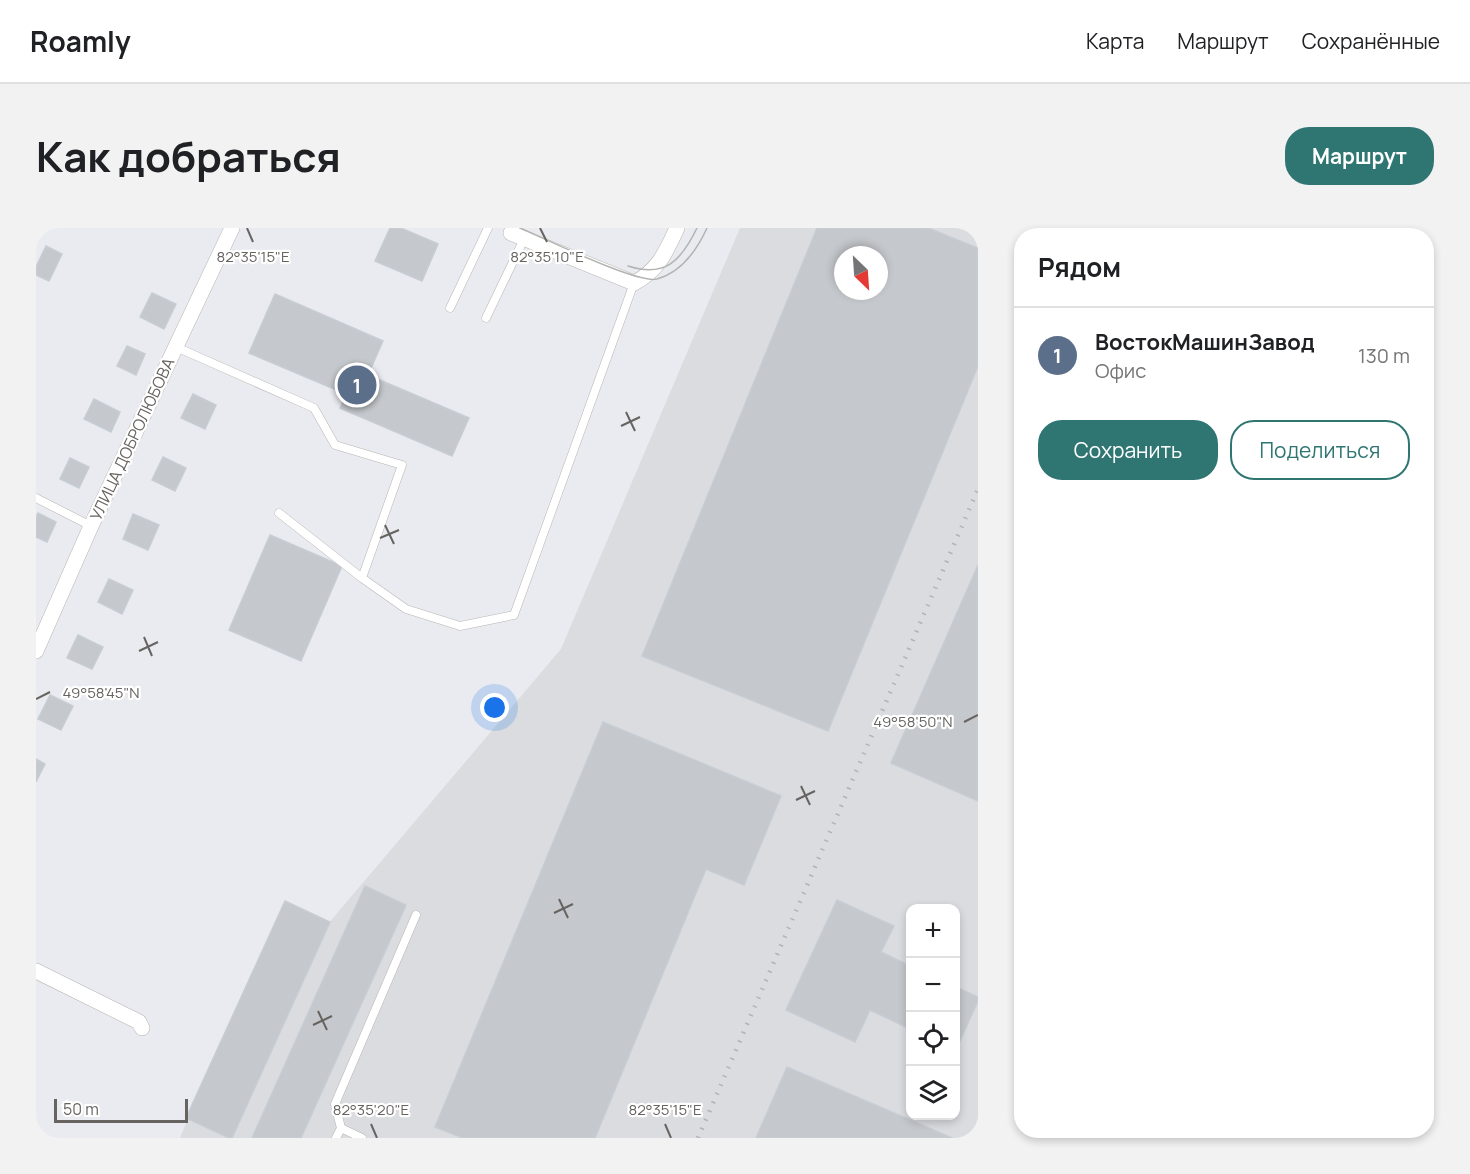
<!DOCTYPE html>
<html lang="ru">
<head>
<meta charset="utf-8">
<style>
	body { margin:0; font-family:Manrope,sans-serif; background:#f2f2f2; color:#202124 }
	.controls { position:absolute; right:18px; bottom:18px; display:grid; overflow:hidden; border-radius:12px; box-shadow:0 3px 9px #0003 }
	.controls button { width:54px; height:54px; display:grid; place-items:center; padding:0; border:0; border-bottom:2px solid #e0e0e0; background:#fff; color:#202124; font:30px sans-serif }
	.compass { position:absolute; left:798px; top:18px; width:54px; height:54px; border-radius:50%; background:#fff; box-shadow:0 3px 9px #0003; rotate:155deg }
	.scale { position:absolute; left:18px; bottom:15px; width:134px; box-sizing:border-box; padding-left:6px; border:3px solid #676360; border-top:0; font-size:16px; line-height:21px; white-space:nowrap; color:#676360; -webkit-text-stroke:4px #fff; paint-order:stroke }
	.you { position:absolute; left:459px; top:480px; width:21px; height:21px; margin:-15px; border:4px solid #fff; border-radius:50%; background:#1a73e8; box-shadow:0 0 0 9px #1a73e833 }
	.badge { display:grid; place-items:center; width:39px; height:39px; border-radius:50%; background:#2f7673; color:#fff; font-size:20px; font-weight:700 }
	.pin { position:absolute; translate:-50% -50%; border:3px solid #fff; box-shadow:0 2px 6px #0006 }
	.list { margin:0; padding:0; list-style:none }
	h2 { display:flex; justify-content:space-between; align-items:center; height:78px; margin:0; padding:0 24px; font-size:26px }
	h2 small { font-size:20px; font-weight:400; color:#757577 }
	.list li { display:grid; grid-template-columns:39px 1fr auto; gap:18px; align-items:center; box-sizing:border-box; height:96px; padding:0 24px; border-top:2px solid #e0e0e0 }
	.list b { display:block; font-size:22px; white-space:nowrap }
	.list p { margin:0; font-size:20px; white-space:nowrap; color:#757577 }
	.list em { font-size:20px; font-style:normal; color:#757577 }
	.actions { display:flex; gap:12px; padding:18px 24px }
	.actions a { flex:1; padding:14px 0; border:2px solid #2f7673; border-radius:24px; text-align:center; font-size:21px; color:#2f7673 }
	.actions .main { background:#2f7673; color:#fff }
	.icon { flex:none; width:33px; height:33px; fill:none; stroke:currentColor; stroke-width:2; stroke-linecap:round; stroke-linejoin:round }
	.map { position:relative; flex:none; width:942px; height:910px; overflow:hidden; border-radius:24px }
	header { display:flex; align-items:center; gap:36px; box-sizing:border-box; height:84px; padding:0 30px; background:#fff; border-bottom:2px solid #e0e0e0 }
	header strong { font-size:28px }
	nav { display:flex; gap:33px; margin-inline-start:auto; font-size:21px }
	.intro { display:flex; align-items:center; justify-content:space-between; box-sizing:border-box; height:144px; padding:0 36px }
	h1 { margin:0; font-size:42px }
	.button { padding:15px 27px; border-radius:24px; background:#2f7673; color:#fff; font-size:21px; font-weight:700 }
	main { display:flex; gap:36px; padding:0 36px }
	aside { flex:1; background:#fff; border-radius:24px; box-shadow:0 3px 9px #0003 }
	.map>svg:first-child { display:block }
	.industrial { fill:#dadce0; fill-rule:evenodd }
	.building { fill:#c5c8cc; stroke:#c7cdd5; stroke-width:1.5; fill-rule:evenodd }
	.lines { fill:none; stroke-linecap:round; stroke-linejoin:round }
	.lane-casing { stroke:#b9b6b3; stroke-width:9 }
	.street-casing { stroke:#b9b6b3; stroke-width:16 }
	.lane { stroke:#fff; stroke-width:8 }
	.street { stroke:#fff; stroke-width:15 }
	.tram { stroke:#b3b3b2; stroke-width:1.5 }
	.rail { stroke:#b3b3b2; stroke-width:4.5; stroke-dasharray:1.5 8; stroke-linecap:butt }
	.ticks { fill:none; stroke:#676360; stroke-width:2 }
	.labels { text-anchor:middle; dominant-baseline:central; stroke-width:4.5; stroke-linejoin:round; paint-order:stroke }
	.street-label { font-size:16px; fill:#676360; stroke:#fff }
	.ticks-label { font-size:15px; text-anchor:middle; fill:#676360; stroke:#fff; stroke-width:4.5; stroke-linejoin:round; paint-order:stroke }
</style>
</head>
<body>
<header>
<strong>Roamly</strong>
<nav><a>Карта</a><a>Маршрут</a><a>Сохранённые</a></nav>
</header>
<div class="intro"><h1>Как добраться</h1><a class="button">Маршрут</a></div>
<main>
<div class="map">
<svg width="942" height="910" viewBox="0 0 942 910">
	<rect width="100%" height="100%" fill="#e9ebf0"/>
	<path class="industrial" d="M704 0H942V910H144L175 834 525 421ZM807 27H843V63H807ZM874 680H920V888H874Z"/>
	<path class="building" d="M354 0H365L402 16 386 53 339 33Z
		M781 0H892L942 20V138L792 503 606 428ZM807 27H843V63H807Z
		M10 18 26 26 13 53 0 47V39Z
		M116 65 140 76 128 101 104 89Z
		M239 66 347 113 332 147 433 190 416 228 304 180 310 166 213 125Z
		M91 118 109 126 100 147 81 138Z
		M157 166 180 177 169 201 145 190Z
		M58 171 84 184 75 204 48 191Z
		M127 229 150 240 139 263 116 252Z
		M34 230 53 239 43 260 24 251Z
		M2 285 20 294 11 314 0 309V289Z
		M97 286 123 297 112 322 87 311Z
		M234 307 306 338 265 433 193 402Z
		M942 337V573L855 535Z
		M73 351 97 362 86 386 62 374Z
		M42 407 67 419 56 441 31 430Z
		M14 467 37 478 25 502 2 491Z
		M567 494 745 568 708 657 670 641 559 910H427L399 899Z
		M0 531 9 536 0 554Z
		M329 658 370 677 265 910H216Z
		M801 672 858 698 845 724 874 738V801L834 782 819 814 750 782Z
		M249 673 294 694 196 910H193L150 890Z
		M920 759 942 769V773L920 822Z
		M751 839 916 910H720Z"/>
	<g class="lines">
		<defs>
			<path id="lane" d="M414 80 452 0
				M450 90 488 11
				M140 119 278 180 299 217 366 237 326 350 243 285
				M0 270 55 298
				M326 350 370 381 424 398 478 387 598 55
				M305 900 299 876 380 687
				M300 910 305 900 326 910"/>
			<path id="street" d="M475 5 598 55C622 43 630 24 641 0
				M0 423 55 298 196 0
				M0 743 103 794 106 800"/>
		</defs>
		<use href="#lane" class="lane-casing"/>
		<use href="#street" class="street-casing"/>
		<use href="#lane" class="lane"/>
		<use href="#street" class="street"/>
		<path class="tram" d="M484 0C508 10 601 56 621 51 646 44 661 22 671 0
			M592 38C629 50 645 33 661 0"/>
		<path class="rail" d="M662 910 942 261"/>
	</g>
	<path class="ticks" d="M211 0 217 14M504 0 511 14M590 184 599 203M585 198 604 189M349 297 358 316M344 310 363 302M108 409 116 428M103 423 122 414M0 471 14 464M928 494 942 487M765 558 774 577M760 572 779 563M523 671 532 690M518 685 537 676M282 783 291 802M277 797 296 788M335 896 341 910M629 896 635 910"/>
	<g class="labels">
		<g class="street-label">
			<text transform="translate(96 211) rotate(-65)">УЛИЦА ДОБРОЛЮБОВА</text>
		</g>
	</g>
	<g class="ticks-label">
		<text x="217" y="34">82°35'15"E</text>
		<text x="511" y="34">82°35'10"E</text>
		<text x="65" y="470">49°58'45"N</text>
		<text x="877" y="499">49°58'50"N</text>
		<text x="335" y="887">82°35'20"E</text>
		<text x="629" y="887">82°35'15"E</text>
	</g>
</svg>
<div class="controls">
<button>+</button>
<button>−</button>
<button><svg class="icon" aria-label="locate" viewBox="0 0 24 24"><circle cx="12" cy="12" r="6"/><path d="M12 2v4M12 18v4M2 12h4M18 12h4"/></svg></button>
<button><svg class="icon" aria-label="layers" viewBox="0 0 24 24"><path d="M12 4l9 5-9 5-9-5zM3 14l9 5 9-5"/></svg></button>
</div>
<svg class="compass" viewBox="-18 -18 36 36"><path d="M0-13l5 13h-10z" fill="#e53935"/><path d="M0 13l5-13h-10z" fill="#757577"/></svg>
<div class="scale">50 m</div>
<div class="you"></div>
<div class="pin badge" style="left:321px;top:157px;background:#5c6f8a">1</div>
</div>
<aside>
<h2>Рядом<small></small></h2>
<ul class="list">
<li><span class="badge" style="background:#5c6f8a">1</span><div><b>ВостокМашинЗавод</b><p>Офис</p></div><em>130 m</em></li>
</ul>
<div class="actions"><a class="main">Сохранить</a><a>Поделиться</a></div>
</aside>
</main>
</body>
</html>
